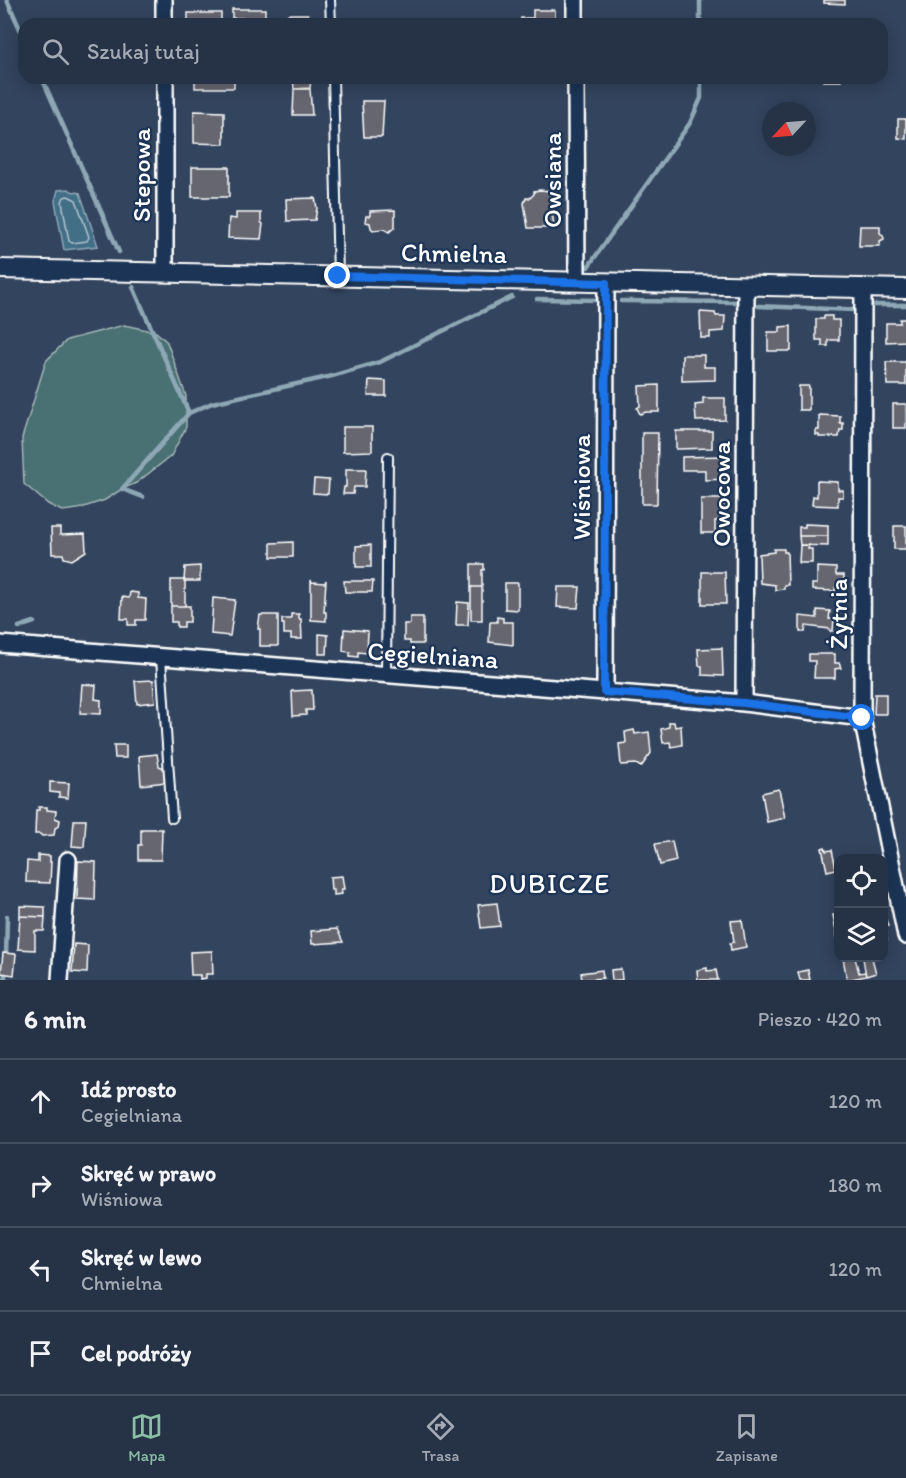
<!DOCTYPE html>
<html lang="pl">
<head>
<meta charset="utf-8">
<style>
	body { margin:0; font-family:Itim,sans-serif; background:#323f51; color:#f1f3f6 }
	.controls { position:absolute; right:18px; bottom:18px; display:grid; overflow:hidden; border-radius:12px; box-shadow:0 3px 15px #0003 }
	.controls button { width:54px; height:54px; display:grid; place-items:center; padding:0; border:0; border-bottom:2px solid #424e5f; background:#263346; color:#f1f3f6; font:30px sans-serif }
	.compass { position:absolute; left:762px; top:102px; width:54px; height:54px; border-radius:50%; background:#263346; box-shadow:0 3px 15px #0003; rotate:244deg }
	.stop { position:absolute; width:18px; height:18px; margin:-14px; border:4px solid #1a73e8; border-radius:50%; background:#fff }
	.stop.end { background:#1a73e8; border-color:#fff; box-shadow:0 2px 6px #0008 }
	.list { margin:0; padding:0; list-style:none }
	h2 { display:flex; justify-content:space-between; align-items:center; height:78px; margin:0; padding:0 24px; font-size:26px }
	h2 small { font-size:20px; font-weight:400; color:#a4aab3 }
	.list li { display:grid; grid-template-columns:39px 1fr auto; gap:18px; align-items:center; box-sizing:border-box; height:84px; padding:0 24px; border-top:2px solid #424e5f }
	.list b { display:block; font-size:22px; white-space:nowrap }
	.list p { margin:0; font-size:20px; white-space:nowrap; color:#a4aab3 }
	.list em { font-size:20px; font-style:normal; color:#a4aab3 }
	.icon { flex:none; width:33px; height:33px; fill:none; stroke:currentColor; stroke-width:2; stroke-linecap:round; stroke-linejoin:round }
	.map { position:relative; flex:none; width:906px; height:980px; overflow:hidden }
	.search { position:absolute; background:#263346; box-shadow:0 3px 15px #0003; left:18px; right:18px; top:18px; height:66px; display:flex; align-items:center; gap:15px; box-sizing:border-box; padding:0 21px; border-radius:18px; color:#a4aab3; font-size:22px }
	.sheet { height:414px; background:#263346 }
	nav { display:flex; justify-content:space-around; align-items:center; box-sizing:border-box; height:84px; border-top:2px solid #424e5f; background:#263346; font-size:16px; color:#a4aab3 }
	nav a { display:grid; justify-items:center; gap:3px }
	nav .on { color:#8abfa5 }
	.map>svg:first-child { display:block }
	.green { fill:#4a6f72; stroke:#a4b7b8; stroke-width:1.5 }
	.water { fill:#426e86; stroke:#8ea8b6; stroke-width:1.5 }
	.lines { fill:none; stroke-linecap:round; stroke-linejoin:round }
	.shore { stroke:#b3c5cf; stroke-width:1.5 }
	.stream { stroke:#8ea8b6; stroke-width:4.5 }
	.building { fill:#65666f; stroke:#fff; stroke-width:1.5 }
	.service-casing { stroke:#fff; stroke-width:12 }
	.minor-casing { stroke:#fff; stroke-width:20 }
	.tertiary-casing { stroke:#fff; stroke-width:22 }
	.service { stroke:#1d3557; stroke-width:8 }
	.minor { stroke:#1d3557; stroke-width:15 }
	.tertiary { stroke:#1d3557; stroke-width:18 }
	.route { stroke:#1a73e8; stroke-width:8 }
	.labels { text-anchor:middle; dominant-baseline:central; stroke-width:4.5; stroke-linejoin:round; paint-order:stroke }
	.street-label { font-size:26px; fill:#fff; stroke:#1d3557 }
	.neighbourhood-label { font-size:27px; letter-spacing:1.5px; fill:#fff; stroke:#1d3557 }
</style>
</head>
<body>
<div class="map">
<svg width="906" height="980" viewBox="0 0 906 980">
	<rect width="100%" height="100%" fill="#33445e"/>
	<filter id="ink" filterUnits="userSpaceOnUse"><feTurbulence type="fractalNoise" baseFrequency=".0167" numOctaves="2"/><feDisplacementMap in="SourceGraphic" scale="12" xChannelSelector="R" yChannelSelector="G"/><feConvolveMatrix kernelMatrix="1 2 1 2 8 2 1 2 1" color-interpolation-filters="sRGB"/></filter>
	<g filter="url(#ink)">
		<path class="green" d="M124 325 156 332 167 342 186 396V427L171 456 136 483 122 489 105 500 78 509 62 511 48 504 24 484 22 438 46 361 67 340Z"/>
		<path class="water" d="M69 189 71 191 80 193 98 246 64 250 55 201 58 190Z"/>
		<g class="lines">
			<path class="shore" d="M68 196 76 200 89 237 87 241 72 243 69 241 62 202 64 197Z"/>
			<path class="stream" d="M7 0 24 38
				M700 0V24
				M42 78 119 252
				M588 267 690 123 701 98V78
				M133 287 189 413
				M537 299 598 300
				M621 301 737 302
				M875 305H906
				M758 306 854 310
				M143 497 122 489 189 413 212 403 332 376 380 362 512 297
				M19 627 34 622
				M6 958 7 916
				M5 980V970"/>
		</g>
		<path class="building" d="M824 0H845V4L824 3Z
			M232 9H265V21L246 22V18H232Z
			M533 10H555V24H521V18H533Z
			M188 13H221V24H188Z
			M288 14H308L309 24H289Z
			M195 78H234V88H195Z
			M293 78H311L310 88 294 89Z
			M823 78H841V81H823Z
			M294 89H310L312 115H293Z
			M362 101H384L382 137H364Z
			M194 111 224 112V144L194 143Z
			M898 119H906V139L898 138Z
			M192 167H229V197H192Z
			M540 190 550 191 554 228H528L524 203 526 198H530L534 194V191Z
			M315 198 317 208 315 220 287 221 286 199Z
			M395 210V227L389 232 384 229 373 230 371 228 370 223 365 222 366 216H370V211Z
			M236 213H261V222L263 224 261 239 228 238 229 218 236 219Z
			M860 226H880V233L883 235 884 239 880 241V246H859Z
			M700 312 715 313 716 316H725L724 331 710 332V338H701Z
			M824 316H832V320H839V340H828V346H822V340H816V319H824Z
			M900 319H906V341L886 342V323H900Z
			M791 326V351H768V332H780V327Z
			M682 355H704V367H715V380L682 381Z
			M886 362H906V385H887Z
			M369 380 386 381V396H368Z
			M659 385V412H646L640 414 637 408 640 406 639 386Z
			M799 386H809V410H799Z
			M703 398H725V420L696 421 695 405 703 404Z
			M893 404H906V428H893Z
			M819 415 840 416V423H843V430H840L839 437H819V435H816V430H819Z
			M343 427H372V451L343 452Z
			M676 431H712V448L676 449Z
			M642 433H658L657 504H642Z
			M725 456 726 479 705 480V470H682V457Z
			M346 469H366L365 487H354L353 494H343L344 487H346Z
			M314 479 329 480 328 494 313 493Z
			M817 481 838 482V490H843V497H838V506L812 505 813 496 817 497Z
			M701 499H723L726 520 715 521V533H701Z
			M805 524 828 525V536H799V527H805Z
			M894 526H906V549H894Z
			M51 528H60V535L85 534 86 551 72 560 64 558 63 554H52Z
			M799 536H828V546L800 545Z
			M293 542V557H271V543Z
			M371 545V567H356V546Z
			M800 545H809L808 549H812V563H799Z
			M774 549H784V552H787L788 585H784V589L775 590V585L760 583 759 554 774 552Z
			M471 564H484V570H482V587H471Z
			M200 566V581H184L185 567Z
			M817 567 836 568V575H844V584H836L835 591 812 590V584H817Z
			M702 572H725L726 604H702Z
			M171 580H185V606H171Z
			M311 580 312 582 325 583 326 580 324 612H326V621L311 620Z
			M344 581H373L372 592H345Z
			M505 583H518V610L505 609Z
			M471 587H482V620H471Z
			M558 587H580L578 608 557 607Z
			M130 592 138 593V598L146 599 145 620H136V625H128V619H121L122 597 129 598Z
			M213 598 235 600 230 636 211 634Z
			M457 602 469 603 468 625H456Z
			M171 606H190V622H184V627H177V622H171Z
			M817 610 830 611 829 619H834L833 631H830V629L806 626 805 632H800V616L817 618Z
			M291 614H299V619H301L302 639H291V634H284V624H282V619H291Z
			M260 615H278V646H260V629H258Z
			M410 617H423V644H410V641H404V624H410Z
			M497 617 503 618V622H513V645L489 642 490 622H497Z
			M344 629 368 631 367 653 358 652V657L350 656V652L343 651Z
			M319 634 328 635 327 654H319Z
			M722 648 723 676 702 675V666H699L698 649Z
			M809 654H835V663H839L841 668 835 669V678H814L815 661H809Z
			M153 680 155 702 137 704 135 681Z
			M82 684 96 685 95 699 101 700V714L80 713Z
			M312 690 313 710H306V715L293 716 292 691Z
			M875 694H886V714H874Z
			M669 722H674L675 727 681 726 682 745 671 747 670 742 663 743 661 729 669 727Z
			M634 730 635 734 649 732 651 753 641 767 636 764 621 765 619 744 626 743 625 732Z
			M114 745H126V758H115Z
			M157 754 159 766 164 768 166 782 141 785 139 756Z
			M50 782 69 783 68 798 59 797V793L50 792Z
			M779 789 785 818 767 822 762 793Z
			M39 807H47V810L56 811 55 818 60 820 59 826 55 828 54 835 42 836 40 834H35L36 810H39Z
			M74 820H86L84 847 72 846Z
			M141 829H162L161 860H138V845H141Z
			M672 841 676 861 660 865 655 844Z
			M825 847 826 851 832 850 836 869 827 871 822 848Z
			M38 855 50 856V862H51L50 883 26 882 27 861 38 862Z
			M78 861 96 862 95 900 77 899Z
			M342 876 344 889H341L342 894 334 895V890H331L330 877Z
			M497 903 500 926 481 928 478 905Z
			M20 906 45 907V917L20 916Z
			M838 914V941L833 915Z
			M20 916 45 917 44 931H35V950L18 949Z
			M742 920 746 947 731 950 730 943 734 942 731 921Z
			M886 920 888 926 884 927 887 940 884 941V921Z
			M337 929 343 942 312 944 311 931Z
			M74 944 88 945 87 973 72 972Z
			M212 951 213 974H206V978L200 979V975H191L190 952Z
			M3 953 16 954 14 975 1 973Z
			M843 958H855L859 973 865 972 866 976 847 980Z
			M863 958H872L876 973 866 976Z
			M707 968V971L716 970 718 980H698L697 970Z
			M621 969 622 980H612L611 970Z
			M602 970 603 978 582 980 581 973Z
			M808 970 810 980H800L798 972Z"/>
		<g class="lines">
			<defs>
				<path id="service" d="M330 0 331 24
					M333 78 338 276
					M161 658 172 818
					M386 675 388 457"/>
				<path id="minor" d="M164 0V24
					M575 0V24
					M165 78V272
					M576 78 577 282
					M863 288 862 718 906 936
					M0 644 744 703 862 718
					M605 692 606 283
					M744 703 746 286
					M60 980 68 860"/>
				<path id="tertiary" d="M0 269 906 289"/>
			</defs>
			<use href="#service" class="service-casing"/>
			<use href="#minor" class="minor-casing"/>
			<use href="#tertiary" class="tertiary-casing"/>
			<use href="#service" class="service"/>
			<use href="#minor" class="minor"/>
			<use href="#tertiary" class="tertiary"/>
		</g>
	</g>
	<g class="lines" filter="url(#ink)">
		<path class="route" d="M338 276 606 283 604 692 744 703 862 718"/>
	</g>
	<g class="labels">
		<g class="street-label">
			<text transform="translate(141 175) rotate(-90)">Stepowa</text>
			<text transform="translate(552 180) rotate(-90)">Owsiana</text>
			<text transform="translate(454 253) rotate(1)">Chmielna</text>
			<text transform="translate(581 487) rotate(-90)">Wiśniowa</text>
			<text transform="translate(721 494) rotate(-90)">Owocowa</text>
			<text transform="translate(838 614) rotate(-90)">Żytnia</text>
			<text transform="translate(433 655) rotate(4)">Cegielniana</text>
		</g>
		<g class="neighbourhood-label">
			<text x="550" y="883">DUBICZE</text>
		</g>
	</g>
</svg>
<div class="controls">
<button><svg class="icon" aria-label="locate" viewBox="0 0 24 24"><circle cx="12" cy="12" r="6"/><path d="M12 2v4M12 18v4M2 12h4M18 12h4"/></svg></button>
<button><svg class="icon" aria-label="layers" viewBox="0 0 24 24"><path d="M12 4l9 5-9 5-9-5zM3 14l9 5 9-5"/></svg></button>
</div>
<svg class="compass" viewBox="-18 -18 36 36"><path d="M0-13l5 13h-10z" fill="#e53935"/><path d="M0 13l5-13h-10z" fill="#a4aab3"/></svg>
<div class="stop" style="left:862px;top:718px"></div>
<div class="stop end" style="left:338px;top:276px"></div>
<div class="search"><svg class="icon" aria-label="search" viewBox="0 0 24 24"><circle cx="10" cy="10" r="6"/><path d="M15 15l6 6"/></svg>Szukaj tutaj</div>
</div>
<section class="sheet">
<h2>6 min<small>Pieszo · 420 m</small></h2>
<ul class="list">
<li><svg class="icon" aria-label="ahead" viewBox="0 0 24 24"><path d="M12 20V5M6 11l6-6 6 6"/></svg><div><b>Idź prosto</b><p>Cegielniana</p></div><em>120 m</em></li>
<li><svg class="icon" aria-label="right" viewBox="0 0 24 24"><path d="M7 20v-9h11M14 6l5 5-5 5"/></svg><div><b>Skręć w prawo</b><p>Wiśniowa</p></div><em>180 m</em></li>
<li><svg class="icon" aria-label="left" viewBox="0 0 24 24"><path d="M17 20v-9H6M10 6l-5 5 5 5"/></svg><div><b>Skręć w lewo</b><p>Chmielna</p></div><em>120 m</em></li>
<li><svg class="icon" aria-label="arrive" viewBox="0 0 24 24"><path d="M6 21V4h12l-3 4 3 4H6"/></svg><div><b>Cel podróży</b></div></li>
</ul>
</section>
<nav>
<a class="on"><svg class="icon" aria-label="map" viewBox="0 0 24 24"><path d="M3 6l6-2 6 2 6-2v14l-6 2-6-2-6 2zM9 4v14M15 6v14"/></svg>Mapa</a>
<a><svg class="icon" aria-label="directions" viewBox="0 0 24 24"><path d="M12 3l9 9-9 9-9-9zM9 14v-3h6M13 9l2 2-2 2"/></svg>Trasa</a>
<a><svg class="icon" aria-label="saved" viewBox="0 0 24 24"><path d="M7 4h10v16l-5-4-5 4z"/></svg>Zapisane</a>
</nav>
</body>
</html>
